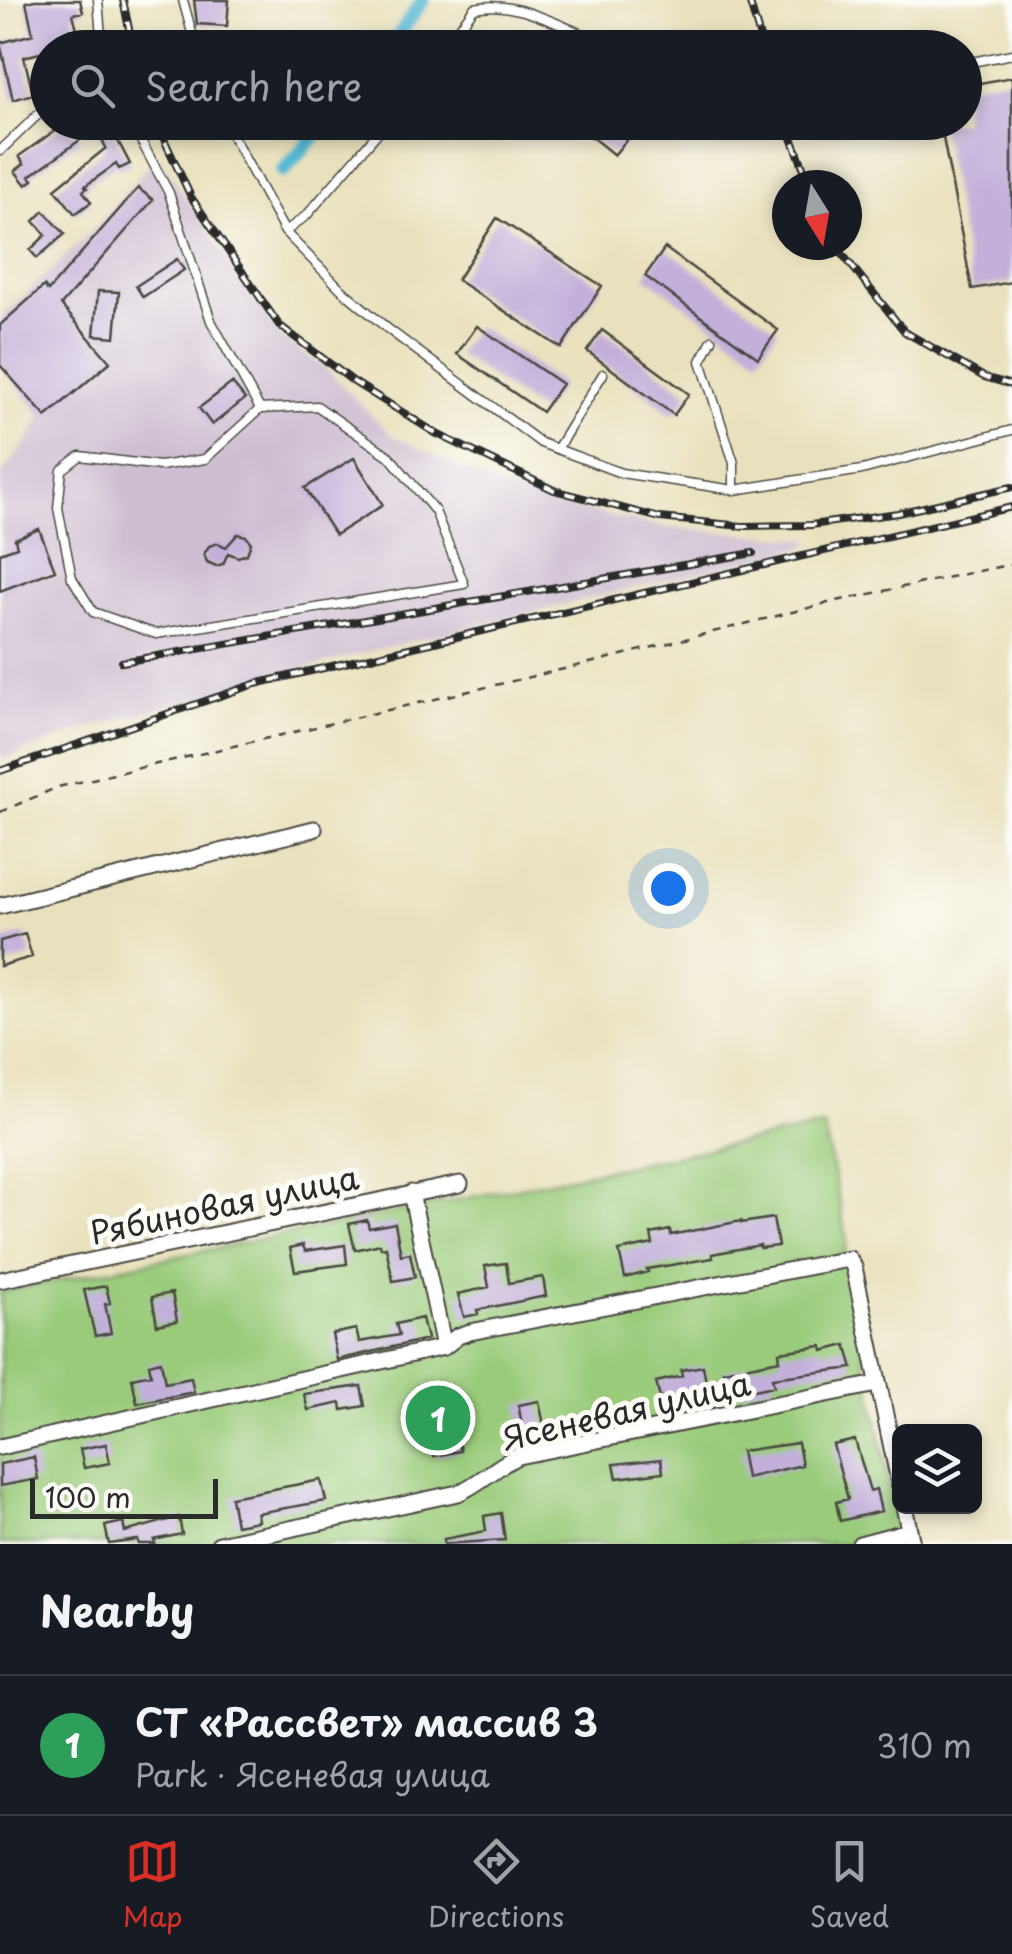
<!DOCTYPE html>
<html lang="en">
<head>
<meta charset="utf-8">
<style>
	body { margin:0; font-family:"Playpen Sans",sans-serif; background:#242831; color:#f1f3f6 }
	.controls { position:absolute; right:30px; bottom:30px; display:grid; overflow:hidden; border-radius:15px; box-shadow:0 5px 15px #0003 }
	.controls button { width:90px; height:90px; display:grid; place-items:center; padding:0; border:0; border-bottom:2px solid #363941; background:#171b24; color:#f1f3f6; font:50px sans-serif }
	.compass { position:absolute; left:772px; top:170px; width:90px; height:90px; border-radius:50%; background:#171b24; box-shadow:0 5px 15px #0003; rotate:169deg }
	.scale { position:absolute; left:30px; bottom:25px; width:188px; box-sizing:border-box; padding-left:10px; border:5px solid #2b2b2b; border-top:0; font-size:28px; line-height:35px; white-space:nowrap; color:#2b2b2b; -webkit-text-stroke:8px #fdfcf7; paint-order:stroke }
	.you { position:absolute; left:668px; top:888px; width:35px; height:35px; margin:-25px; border:8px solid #fff; border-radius:50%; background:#1a73e8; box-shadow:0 0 0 15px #1a73e833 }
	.badge { display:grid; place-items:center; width:65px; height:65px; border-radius:50%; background:#d93025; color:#fff; font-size:32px; font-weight:700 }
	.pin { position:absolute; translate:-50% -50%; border:5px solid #fff; box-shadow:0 2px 10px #0006 }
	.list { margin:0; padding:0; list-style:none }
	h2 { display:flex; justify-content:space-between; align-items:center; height:130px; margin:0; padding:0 40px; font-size:42px }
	h2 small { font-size:32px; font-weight:400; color:#9ea1a6 }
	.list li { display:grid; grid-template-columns:65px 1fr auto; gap:30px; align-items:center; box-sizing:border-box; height:140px; padding:0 40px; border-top:2px solid #363941 }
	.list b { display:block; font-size:38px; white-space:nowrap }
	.list p { margin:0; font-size:32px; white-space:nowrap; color:#9ea1a6 }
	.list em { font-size:32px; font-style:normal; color:#9ea1a6 }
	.icon { flex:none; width:55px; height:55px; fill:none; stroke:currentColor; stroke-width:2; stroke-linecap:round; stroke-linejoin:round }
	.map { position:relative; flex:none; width:1012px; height:1544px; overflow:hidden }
	.search { position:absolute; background:#171b24; box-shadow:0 5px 15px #0003; left:30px; right:30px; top:30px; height:110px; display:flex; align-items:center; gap:25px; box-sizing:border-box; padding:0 35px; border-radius:55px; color:#9ea1a6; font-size:38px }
	.sheet { height:270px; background:#171b24 }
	nav { display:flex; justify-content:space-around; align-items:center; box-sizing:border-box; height:140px; border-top:2px solid #363941; background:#171b24; font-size:28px; color:#9ea1a6 }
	nav a { display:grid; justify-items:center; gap:5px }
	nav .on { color:#d93025 }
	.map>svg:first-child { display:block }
	.industrial { fill:#cebed2 }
	.green { fill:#9acb7a; stroke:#627b52; stroke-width:2.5 }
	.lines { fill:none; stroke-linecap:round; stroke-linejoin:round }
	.canal { stroke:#56b9d4; stroke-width:14 }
	.building { fill:#c3b0da }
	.service-casing { stroke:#484641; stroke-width:11 }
	.minor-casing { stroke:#484641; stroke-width:19 }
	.path { stroke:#484641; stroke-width:2.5; stroke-dasharray:8 8; stroke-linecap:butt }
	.service { stroke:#fff; stroke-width:8 }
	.minor { stroke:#fff; stroke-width:15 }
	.rail-casing { stroke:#2b2b2b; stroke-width:8 }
	.rail { stroke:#fdfcf7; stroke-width:4; stroke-dasharray:11; stroke-linecap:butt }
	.labels { text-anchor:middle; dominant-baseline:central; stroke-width:10; stroke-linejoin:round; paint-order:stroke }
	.street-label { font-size:32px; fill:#2b2b2b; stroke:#fdfcf7 }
</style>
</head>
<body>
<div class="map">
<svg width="1012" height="1544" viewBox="0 0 1012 1544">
	<rect width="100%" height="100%" fill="#fdfcf7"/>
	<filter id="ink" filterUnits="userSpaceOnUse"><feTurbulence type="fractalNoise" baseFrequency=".01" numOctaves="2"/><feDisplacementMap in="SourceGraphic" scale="20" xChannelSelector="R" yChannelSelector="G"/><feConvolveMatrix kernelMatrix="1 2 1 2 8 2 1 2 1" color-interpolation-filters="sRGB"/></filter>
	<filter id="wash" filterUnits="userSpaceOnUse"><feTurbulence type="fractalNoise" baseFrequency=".0048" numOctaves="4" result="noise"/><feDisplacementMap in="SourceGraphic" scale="40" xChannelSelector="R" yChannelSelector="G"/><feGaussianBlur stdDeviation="2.25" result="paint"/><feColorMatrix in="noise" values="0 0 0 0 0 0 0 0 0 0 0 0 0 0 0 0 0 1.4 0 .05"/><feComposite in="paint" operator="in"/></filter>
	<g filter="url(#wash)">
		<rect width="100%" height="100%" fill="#e9e1bd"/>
		<path class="industrial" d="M157 155 281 338 325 368 391 435 497 485 554 504 669 528 811 539 806 547 374 650 92 727 0 759V476L29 439 41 416 0 365V318L96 227Z"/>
		<path class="green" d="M824 1126 847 1242 844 1255 901 1544H0V1292Z"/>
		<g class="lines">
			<path class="canal" d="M390 48 423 0
				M283 171 328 122"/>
		</g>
		<g id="blocks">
			<path class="building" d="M35 0H80L83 12 73 14 82 48H48V51L24 57 33 94 13 100 0 43 33 34 26 2Z
				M194 0H229L227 26 197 24Z
				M1012 77V282L972 289 940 122H964V86Z
				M67 122 80 140 30 176 33 180 26 185 15 171 24 164 19 156Z
				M94 122H108L130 164 119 169 116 164 85 186 87 188 83 191 91 202 75 214 55 189 106 148Z
				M573 122H612L629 137 614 155Z
				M138 188 153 200 61 305 110 362 46 417 0 365V325L44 286 48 291Z
				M44 211 65 234 37 258 30 250 46 235 34 221Z
				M497 218 602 286 561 348 457 280Z
				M665 248 778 330 758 358 645 276Z
				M177 259 184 270 143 297 136 286Z
				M98 291 119 292 115 337 94 335Z
				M477 326 562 384 542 412 457 354Z
				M602 330 689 394 674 415 587 351Z
				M232 383 245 399 212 425 199 408Z
				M354 458 383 505 335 535 305 488Z
				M39 529 55 570 0 591V553L17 547 15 539Z
				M238 534 246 536 251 543 247 554 238 557 228 553 223 564 216 566 207 562 204 554 209 546 218 543 226 547Z
				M25 934 32 957 0 966V941Z
				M773 1218 778 1246 760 1248V1245L712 1254 713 1258 647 1269 648 1272 625 1278 619 1251 653 1244 651 1234 670 1230 671 1235 741 1221V1223Z
				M367 1220 369 1228 395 1223 401 1255 410 1253 415 1277 393 1281 386 1247 381 1248 380 1244 355 1250 349 1224Z
				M303 1245 305 1251 345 1245 347 1264 295 1271 290 1248Z
				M506 1263 509 1283 543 1277 546 1296 477 1310 478 1314 464 1317 458 1294 489 1287 485 1266Z
				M106 1286 110 1303 105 1304 111 1333 95 1336 84 1290Z
				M172 1293 177 1321 157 1325 152 1297Z
				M422 1318 427 1339 337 1360 332 1334 356 1329 359 1342 399 1335 396 1324Z
				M846 1345 853 1368 772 1378 774 1386 729 1395 723 1371 780 1360 779 1352 822 1346 823 1351Z
				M161 1361 165 1383 191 1378 194 1392 137 1403 132 1378 151 1374 149 1364Z
				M703 1366 708 1393 661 1403 656 1382 682 1376 681 1370Z
				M361 1386 365 1406 342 1410 341 1403 308 1410 304 1394Z
				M539 1401 545 1430 524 1434 518 1405Z
				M456 1432 460 1451 434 1456 430 1438Z
				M855 1440 870 1491 876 1489 881 1511 840 1521 836 1502 848 1499 833 1445Z
				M798 1443 802 1465 746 1478 741 1451Z
				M106 1444 110 1463 84 1468 80 1449Z
				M34 1457 38 1479 0 1486V1464Z
				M661 1459 663 1472 617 1478 614 1464Z
				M321 1480 326 1501 257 1513 258 1521 236 1525 231 1497Z
				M501 1513 505 1540 444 1544V1539L486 1531 484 1516Z
				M179 1517 182 1534 154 1540 155 1544H139L138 1540 109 1544 105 1526 123 1522 125 1532Z"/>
		</g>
	</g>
	<g filter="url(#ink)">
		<use href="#blocks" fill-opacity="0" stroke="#484641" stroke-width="2.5"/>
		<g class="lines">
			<defs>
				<path id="service" d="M98 0 102 48
					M183 0 196 48
					M445 48 474 8C513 0 549 21 585 35
					M972 62 1012 54
					M131 122 169 193 211 321 260 409 205 459 160 466 80 456 62 470 58 508 72 578 93 612 156 634 464 584 435 511 389 456 317 406 260 409
					M225 122 285 232 342 290 388 329 541 443 621 473 734 490 862 470 1012 430
					M0 151 48 105
					M285 232 307 215 387 122
					M712 340 701 361 734 463V490
					M557 449 603 374"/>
				<path id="minor" d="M0 906 314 829
					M0 1280 460 1184
					M444 1347 458 1336 470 1332 849 1259 854 1267 900 1486
					M0 1447 444 1347 411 1193
					M904 1506 912 1544
					M219 1544 458 1493C478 1485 495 1467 518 1456L877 1384
					M860 1544 909 1531"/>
			</defs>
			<use href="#service" class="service-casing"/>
			<use href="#minor" class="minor-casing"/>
			<path class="path" d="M0 812 58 787 594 662 832 602 1012 564"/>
			<use href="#service" class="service"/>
			<use href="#minor" class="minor"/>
			<defs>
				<path id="rail" d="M123 0 133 48
					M749 0 763 48
					M156 122 191 197 279 325 354 382 437 434 554 490 660 518 742 526 811 525 898 513 1012 487
					M786 122 810 185
					M835 245 905 332 984 377 1012 385
					M122 662 753 553
					M0 771 255 684 1012 507"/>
			</defs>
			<use href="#rail" class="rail-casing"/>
			<use href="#rail" class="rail"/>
		</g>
	</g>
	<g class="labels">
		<g class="street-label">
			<text transform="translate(224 1204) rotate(-12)">Рябиновая улица</text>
			<text transform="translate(626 1410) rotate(-13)">Ясеневая улица</text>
		</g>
	</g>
</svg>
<div class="controls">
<button><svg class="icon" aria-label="layers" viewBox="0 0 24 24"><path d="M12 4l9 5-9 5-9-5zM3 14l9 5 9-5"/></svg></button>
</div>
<svg class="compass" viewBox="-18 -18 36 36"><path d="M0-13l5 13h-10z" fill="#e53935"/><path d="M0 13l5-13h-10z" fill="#9ea1a6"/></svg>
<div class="scale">100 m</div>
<div class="you"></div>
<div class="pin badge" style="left:438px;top:1418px;background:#2e9e5b">1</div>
<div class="search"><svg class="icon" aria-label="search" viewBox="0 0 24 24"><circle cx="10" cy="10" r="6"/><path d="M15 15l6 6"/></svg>Search here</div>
</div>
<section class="sheet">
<h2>Nearby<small></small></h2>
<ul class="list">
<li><span class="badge" style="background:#2e9e5b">1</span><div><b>СТ «Рассвет» массив 3</b><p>Park · Ясеневая улица</p></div><em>310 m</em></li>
</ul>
</section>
<nav>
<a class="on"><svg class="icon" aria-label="map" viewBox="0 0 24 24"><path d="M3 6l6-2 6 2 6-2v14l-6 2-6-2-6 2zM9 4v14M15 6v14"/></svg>Map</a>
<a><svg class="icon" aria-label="directions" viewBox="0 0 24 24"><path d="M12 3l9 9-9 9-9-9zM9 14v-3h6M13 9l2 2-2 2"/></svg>Directions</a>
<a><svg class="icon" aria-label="saved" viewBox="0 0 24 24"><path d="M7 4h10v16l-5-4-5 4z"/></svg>Saved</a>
</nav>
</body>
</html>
